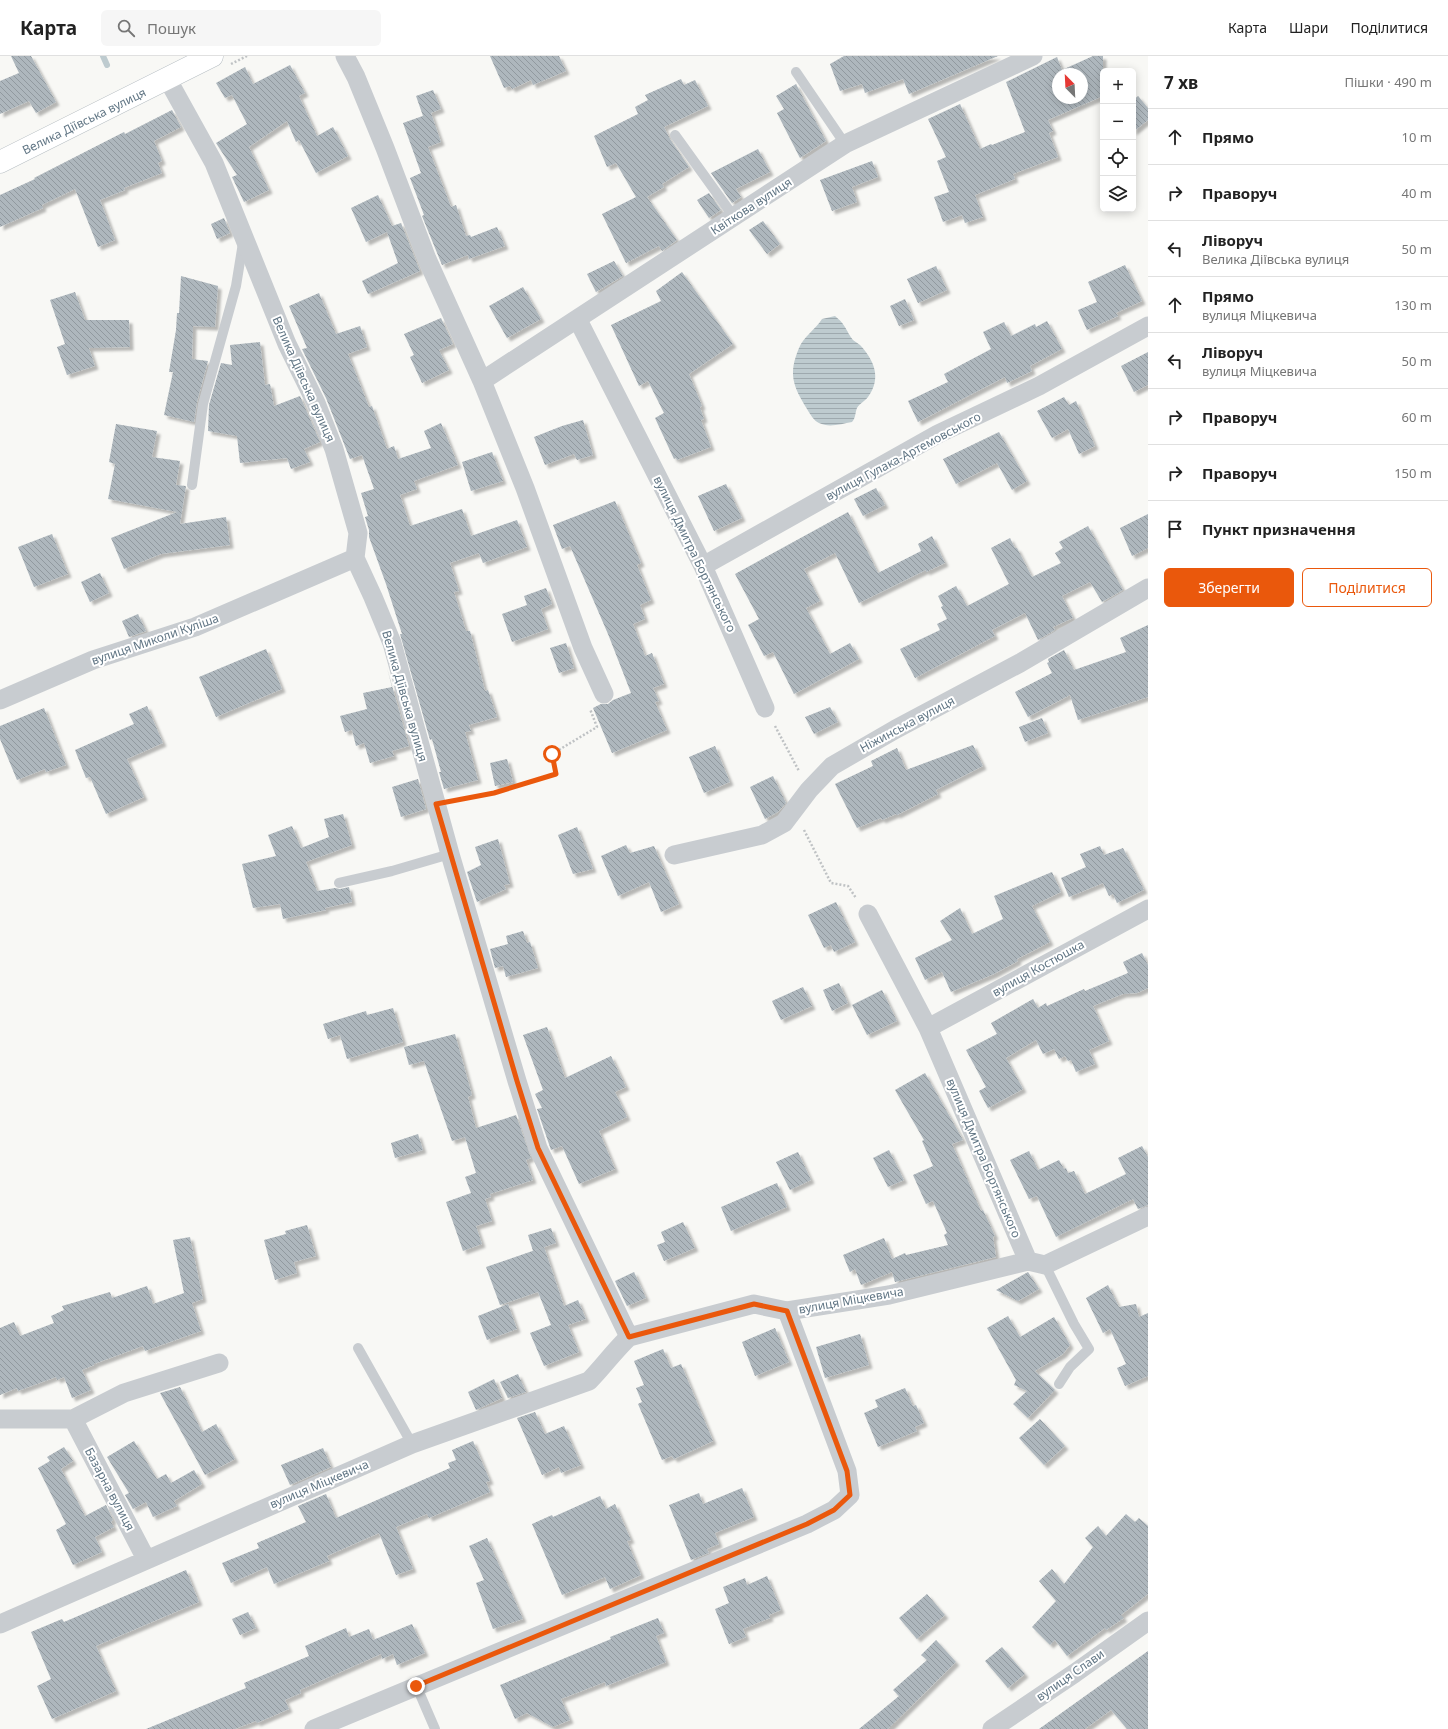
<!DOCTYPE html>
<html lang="uk">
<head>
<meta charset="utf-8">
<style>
	body { margin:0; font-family:"Noto Sans",sans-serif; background:#f6f6f6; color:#222 }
	.controls { position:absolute; right:12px; top:12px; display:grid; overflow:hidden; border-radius:6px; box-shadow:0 2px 10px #0003 }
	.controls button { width:36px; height:36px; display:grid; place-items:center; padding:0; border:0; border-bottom:1px solid #e0e0e0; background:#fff; color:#222; font:20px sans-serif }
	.compass { position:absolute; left:1052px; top:12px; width:36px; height:36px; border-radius:50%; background:#fff; box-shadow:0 2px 10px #0003; rotate:336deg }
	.stop { position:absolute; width:12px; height:12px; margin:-9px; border:3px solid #ea580c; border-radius:50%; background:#fff }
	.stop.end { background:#ea580c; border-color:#fff; box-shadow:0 1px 4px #0008 }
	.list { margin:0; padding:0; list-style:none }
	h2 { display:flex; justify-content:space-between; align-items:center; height:52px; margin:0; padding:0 16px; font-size:17px }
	h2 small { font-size:13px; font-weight:400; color:#767676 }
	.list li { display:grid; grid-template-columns:26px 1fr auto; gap:12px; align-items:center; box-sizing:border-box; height:56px; padding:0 16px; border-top:1px solid #e0e0e0 }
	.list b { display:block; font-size:15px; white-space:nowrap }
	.list p { margin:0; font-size:13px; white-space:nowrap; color:#767676 }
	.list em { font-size:13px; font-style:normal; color:#767676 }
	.actions { display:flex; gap:8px; padding:12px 16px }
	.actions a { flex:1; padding:9px 0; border:1px solid #ea580c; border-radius:6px; text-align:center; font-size:14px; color:#ea580c }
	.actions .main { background:#ea580c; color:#fff }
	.icon { flex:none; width:22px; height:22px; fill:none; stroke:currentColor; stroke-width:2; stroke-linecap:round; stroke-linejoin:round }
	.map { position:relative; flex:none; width:1148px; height:1673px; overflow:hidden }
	header { display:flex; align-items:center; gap:24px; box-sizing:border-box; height:56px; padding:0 20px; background:#fff; border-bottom:1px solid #e0e0e0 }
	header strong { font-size:19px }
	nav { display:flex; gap:22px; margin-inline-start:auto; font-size:14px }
	.search { width:280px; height:36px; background:#f6f6f6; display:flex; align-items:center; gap:10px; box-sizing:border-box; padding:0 14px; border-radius:6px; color:#767676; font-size:15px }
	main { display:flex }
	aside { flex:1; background:#fff }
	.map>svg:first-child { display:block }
	.water { fill:url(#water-rules) }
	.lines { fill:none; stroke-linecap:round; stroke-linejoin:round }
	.stream { stroke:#becbcf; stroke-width:6 }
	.building { fill:url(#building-back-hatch); fill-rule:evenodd; filter:url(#shadow) }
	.secondary-casing { stroke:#b7bec3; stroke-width:23 }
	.path { stroke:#bfc2c4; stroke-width:2.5; stroke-dasharray:2 2; stroke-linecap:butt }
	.lane { stroke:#c8ccd0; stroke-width:10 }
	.street { stroke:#c8ccd0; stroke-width:19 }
	.secondary { stroke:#fff; stroke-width:22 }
	.route { stroke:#ea580c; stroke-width:5 }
	.labels { text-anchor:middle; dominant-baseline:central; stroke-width:4; stroke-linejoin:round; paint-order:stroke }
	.street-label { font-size:12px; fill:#607584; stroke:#fff }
</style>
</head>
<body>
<header>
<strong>Карта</strong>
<div class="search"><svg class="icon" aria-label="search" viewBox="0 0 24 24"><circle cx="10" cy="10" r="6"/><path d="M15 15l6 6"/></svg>Пошук</div>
<nav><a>Карта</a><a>Шари</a><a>Поділитися</a></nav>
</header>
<main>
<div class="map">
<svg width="1148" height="1673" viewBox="0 0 1148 1673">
	<defs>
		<pattern id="water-rules" width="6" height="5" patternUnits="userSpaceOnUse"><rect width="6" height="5" fill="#becbcf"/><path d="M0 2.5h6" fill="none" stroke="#9ea9ae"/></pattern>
		<pattern id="building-back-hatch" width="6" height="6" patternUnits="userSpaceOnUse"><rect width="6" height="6" fill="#aeb7bd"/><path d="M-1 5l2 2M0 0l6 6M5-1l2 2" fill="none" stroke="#91999f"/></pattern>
		<filter id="shadow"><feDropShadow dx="3.5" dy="3.5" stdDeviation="1" flood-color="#0004"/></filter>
	</defs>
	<rect width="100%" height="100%" fill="#f8f8f5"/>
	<path class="water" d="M835 260C846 269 845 273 853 284 855 286 858 287 860 289 874 304 882 322 868 341 865 345 860 347 857 352 855 357 856 361 852 366 841 368 829 372 819 367 814 365 810 358 807 353 793 330 788 318 799 292 804 280 815 274 822 263Z"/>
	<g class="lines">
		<path class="stream" d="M103 0 107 9"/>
	</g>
	<path class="building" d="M11 0H31L56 46 36 57 29 45 0 58V25L19 17Z
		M490 0H559L566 15 533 29 531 24 512 33 510 30 504 32Z
		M844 0H998L909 38 903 23 865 37 862 28 840 35 830 8Z
		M1093 0H1103V40L1048 64 1053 75 1049 77 1058 101 1013 118 1015 123 975 139 983 161 965 167 962 159 943 166 934 141 949 136 937 105 946 101 928 63 960 48 980 93 991 88 992 89 1025 76 1006 26 1057 1 1062 14ZM1058 18H1082V42H1058Z
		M290 9 305 37 299 40 317 80 333 71 348 100 316 117 299 84 296 86 287 65 249 91 269 134 244 146 232 121 237 119 216 87 247 68 232 39 225 42 216 27 245 11 253 28Z
		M681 23 684 29 695 24 708 50 664 71 670 83 689 111 662 128 664 131 647 141 677 184 662 195 659 190 626 207 602 158 636 141 616 107 607 111 594 80 638 58 635 51 648 44 645 39Z
		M796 28 826 85 800 102 777 57 784 53 776 40Z
		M433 34 441 53 423 60 416 40Z
		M1138 40 1148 52V64L1133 76V44Z
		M172 54 181 71 154 85 162 105 158 107 162 117 124 132 125 134 100 144 115 184 98 191 75 133 42 149 43 152 0 171V139L35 123 34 122 124 76 125 78Z
		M431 57 441 86 428 91 451 151 456 149 466 180 470 179 471 181 497 171 505 190 469 203 468 199 442 209 422 160 424 159 410 122 421 117 403 67Z
		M758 93 770 116 736 133 741 141 732 147 711 117Z
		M872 105 878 121 852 131 857 146 832 155 820 124Z
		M709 137 721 154 709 162 697 144Z
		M378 139 392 170 401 167 420 215 368 238 362 225 398 207 387 176 366 186 351 152Z
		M224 162 230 177 217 183 211 168Z
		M763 165 780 188 767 198 749 174Z
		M614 205 623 220 596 236 587 218Z
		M1125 209 1142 245 1116 257 1118 260 1087 274 1078 254 1097 246 1088 226Z
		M936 210 947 234 918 247 907 223Z
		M682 216 733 288 689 318 702 350 700 351 704 363 701 364 711 391 677 404 676 402 674 403 655 362 664 357 648 325 639 330 611 269 661 245 656 235Z
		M181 220 218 230 215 271 193 270 192 303 208 305 197 346 194 366 164 359 173 316H169L176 274 177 257H179Z
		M523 231 541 263 507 282 489 250Z
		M75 236 85 264H129L130 291 89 292 95 310 67 319 57 291 65 288 50 244Z
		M319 237 336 278 360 270 367 291 348 298 369 351 372 350 387 393 394 390 398 403 431 392 424 375 441 367 458 409 414 425 417 433 400 439 410 470 462 453 471 480 517 464 527 491 483 507 479 497 450 507 459 535 454 536 466 575H470L485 635 488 634 497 661 469 669 471 675 465 676 478 724 444 733 439 716H441L432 683 430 684 400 578H402L386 528 369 481V474L365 461 368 460 361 437 374 433 362 399 350 403 326 342 302 293 307 292 289 250Z
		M905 243 914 264 899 270 890 250Z
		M441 262 453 288 439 294 449 314 422 327 410 301 414 299 404 278Z
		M1047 265 1062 293 1030 310 1032 315 1007 327 1005 321 918 366 908 345 948 326 944 318 991 293 983 276 1004 266 1011 280 1035 268 1036 271Z
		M260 286 265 329 270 328 274 350 300 340 320 386 304 393 310 406 291 413 287 402 240 407 237 380 208 375 209 349 221 307 232 309 230 289Z
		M1148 296V329L1134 336 1121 310Z
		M1064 341 1069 349 1076 345 1095 390 1079 398 1068 373 1052 382 1037 355Z
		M583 364 593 399 577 404 574 398 545 409 534 381 562 370Z
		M116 368 157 375 152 401 180 405 176 429 186 430 180 468 226 461 230 489 161 498 124 513 111 482 177 456 108 443 115 408 109 406Z
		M999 376 1027 425 1012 434 997 407 956 428 943 403Z
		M492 396 503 425 471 435 462 406Z
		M726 428 742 462 714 475 698 440Z
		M876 432 885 449 863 460 854 443Z
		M615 445 641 507 637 509 651 544 640 549 645 563 633 568 645 600 652 597 664 628 653 632 659 645 655 646 667 674 612 697 593 652 601 648H608L613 644 631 637 608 578 570 490 562 493 553 469Z
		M848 456 878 517 921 495 918 488 932 480 945 507 926 516V514L859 547 835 497 804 513 820 545 806 552 830 598 850 587 859 603 794 638 773 596 764 600 748 569 759 563 735 518Z
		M1148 458V492L1132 500 1120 472Z
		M1088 470 1123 534 1102 546 1090 526 1062 540 1073 562 1053 571 1055 574 1038 584 1025 557 992 574 995 580 915 622 900 593 940 574 937 568 947 563 941 551 943 550 938 540 956 530 967 550 1009 528 991 492 1010 482 1015 492H1017L1032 521 1061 507 1055 497 1063 492 1059 486Z
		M52 478 68 518 34 531 18 491Z
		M100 517 109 537 90 546 81 526Z
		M546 532 552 548 541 553 548 573 512 586 502 558 527 549 524 540Z
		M138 558 146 575 129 581 122 565Z
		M1148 569V641L1078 664 1070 639 1028 661 1015 636 1052 617 1047 607 1049 606 1048 603 1064 594 1074 614 1126 596 1120 582Z
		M566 587 574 612 559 617 550 592Z
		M266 593 282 633 216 661 199 621Z
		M387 612 409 690 392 695 394 700 370 707 364 687 356 690 352 674 345 676 340 660 367 653 363 637 392 631Z
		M147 650 163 687 127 703 144 741 106 758 90 721 86 722 75 694 134 668 129 658Z
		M830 651 838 666 814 678 805 661Z
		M44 652 66 709 46 716 45 713 17 724 0 683V670Z
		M1042 662 1048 677 1025 686 1019 671Z
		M973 689 983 710 936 734 938 738 897 759 896 758 882 764 881 762 857 772 835 728 873 710 871 705 897 692 906 714Z
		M715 690 730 726 704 737 689 701Z
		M507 703 513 726 495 730 490 707Z
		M773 720 786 747 778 756 765 763 750 731Z
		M418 723 426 753 401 761 392 731Z
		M343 758 352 789 306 806 317 835 335 832 340 833 349 831 352 846 325 852 326 854 283 863 280 848 253 852 242 808 276 800 268 779 292 770 301 792 329 781 324 763Z
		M577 771 593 813 573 818 558 779Z
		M498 783 510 828 504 829 506 833 477 846 467 816 481 809 475 791Z
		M626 789 630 797 654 790 679 848 661 856 649 826 618 840 601 800Z
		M1100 790 1104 799 1123 792 1144 834 1117 847 1113 838 1109 840 1103 827 1069 841 1061 822 1086 811 1080 798Z
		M1052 816 1061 836 1032 850 1050 886 1017 903 1018 905 994 918 951 936 942 916 925 924 915 902 952 884 940 865 960 852 972 878 1003 863 994 840Z
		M836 846 855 886 834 896 831 889 824 892 808 859Z
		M523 875 527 887 530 886 538 912 506 921 503 910 495 912 490 893 508 888 506 880Z
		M1142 897 1148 909V932L1137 937 1123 938 1093 950 1109 985 1089 994 1095 1008 1076 1016 1071 1004 1068 1005 1065 1000 1059 1003 1054 993 1043 998 1036 984 1006 1002 1023 1033 988 1052 979 1035 986 1031 966 994 997 978 991 967 1033 943 1038 952 1046 947 1047 950 1084 933 1085 935 1128 917 1123 906Z
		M839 927 848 947 832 955 823 934Z
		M803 931 812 950 781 964 772 945Z
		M882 934 897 965 867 979 852 949Z
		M393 952 403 986 347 1003 340 979 328 983 323 968 366 955 367 959Z
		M547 971 565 1022 611 1000 626 1031 615 1036 627 1061 599 1075 615 1113 579 1128 562 1090 551 1094 537 1053 542 1052 535 1038 543 1034 523 979Z
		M455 978 472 1039 468 1041 476 1072 516 1059 531 1102 526 1104 533 1124 490 1138 491 1141 485 1143 492 1165 476 1170 482 1188 463 1195 446 1146 471 1137 465 1121 476 1117 465 1081 452 1085 424 1005 409 1009 404 991Z
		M925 1017 963 1084 952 1088 981 1155 983 1154 995 1180 993 1181 996 1201 895 1226 892 1216 861 1229 855 1213 850 1216 843 1199 884 1182 892 1203 905 1197 906 1199 948 1189 944 1179 947 1177 933 1145 926 1148 913 1119 933 1110 922 1085 924 1084 895 1034Z
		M418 1078 423 1094 395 1102 391 1087Z
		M1142 1090 1148 1101V1149L1138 1153 1133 1143 1056 1181 1037 1140 1029 1143 1010 1104 1029 1095 1038 1114 1059 1104 1064 1113 1066 1112 1068 1117 1074 1115 1085 1138 1126 1118 1118 1102Z
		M889 1094 904 1124 888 1131 873 1102Z
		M798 1096 811 1124 790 1134 776 1106Z
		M777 1127 787 1151 731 1175 721 1151Z
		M683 1166 695 1192 664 1205 657 1189 665 1186 661 1176Z
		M307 1169 316 1200 294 1206 297 1217 275 1224 264 1184 286 1178 285 1175Z
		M551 1172 556 1187 533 1195 528 1179Z
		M190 1181 203 1243 192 1247 201 1275 145 1295 143 1290 94 1308V1309L82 1314 91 1334 72 1342 64 1321 57 1324 56 1321 18 1335 17 1332 0 1339V1272L14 1266 20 1280 54 1267 51 1260 64 1254 62 1250 110 1236 112 1242 147 1230 153 1248 184 1237 173 1184Z
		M544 1191 564 1250 578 1244 586 1263 568 1269 579 1296 544 1310 530 1277 551 1269 538 1236 500 1249 486 1211Z
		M634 1216 646 1242 627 1250 615 1225Z
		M1028 1216 1039 1233 1018 1245 996 1234Z
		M1108 1229 1119 1251 1136 1248 1139 1261 1148 1257V1320L1125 1330 1117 1312 1126 1308 1110 1273 1103 1277 1086 1242Z
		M508 1248 517 1273 487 1284 478 1260Z
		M1008 1260 1020 1281 1054 1261 1070 1289 1063 1298 1035 1315 1055 1334 1028 1362 1013 1348 1027 1335 1014 1329 1016 1324 987 1272Z
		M775 1272 789 1306 755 1320 742 1286Z
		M860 1278 869 1309 825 1322 816 1291Z
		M663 1293 671 1312 681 1308 713 1385 674 1403 672 1400 662 1404 638 1348 642 1346 636 1332 644 1329 634 1305Z
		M518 1318 526 1336 508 1342 500 1326Z
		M494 1323 502 1342 476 1354 468 1336Z
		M180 1331 202 1376 216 1368 235 1403 205 1419 160 1337Z
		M905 1332 913 1350 916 1349 924 1367 915 1371 917 1375 878 1391 864 1357 878 1351 875 1344Z
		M535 1356 545 1378 564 1370 581 1409 561 1417 559 1411 542 1419 517 1362Z
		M1040 1363 1065 1390 1044 1409 1019 1382Z
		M134 1385 157 1423 166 1418 171 1427 194 1414 202 1428 174 1445 177 1450 153 1461 146 1446 133 1453 125 1439 129 1437 107 1401Z
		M473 1385 490 1425 486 1426 490 1436 429 1462 427 1458 396 1471 413 1513 396 1519 379 1477 327 1500 329 1505 274 1528 267 1511 231 1527 222 1507 259 1492 257 1487 306 1466 298 1450 326 1438 336 1462 450 1412 448 1407 456 1404 452 1394Z
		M64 1391 73 1405 61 1413 85 1460 106 1449 113 1464 111 1466 114 1471 95 1481 102 1496 73 1509 56 1474 66 1468 38 1412 50 1405 47 1401Z
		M323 1392 331 1411 290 1429 281 1409Z
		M742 1432 754 1461 715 1477 719 1488 707 1493 709 1497 691 1504 669 1449 699 1437 703 1448Z
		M600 1440 606 1453 615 1448 631 1484 627 1485 641 1519 610 1533 605 1521 562 1539 532 1468 552 1459 553 1461Z
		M1126 1458 1135 1466 1139 1462 1148 1470V1538L1121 1559 1124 1562 1106 1574 1105 1572 1067 1600 1055 1584 1050 1589 1032 1571 1056 1545 1039 1525 1052 1513 1064 1528 1093 1491 1085 1482 1098 1470 1106 1480Z
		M487 1482 523 1563 493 1573 476 1527 484 1524 469 1490Z
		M186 1514 199 1546 96 1590 116 1635 52 1663 37 1630 51 1623 31 1576 62 1563 64 1566Z
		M767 1520 781 1554 769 1559 770 1562 743 1573 746 1581 729 1588 715 1553 729 1547 723 1531 745 1522 747 1529Z
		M927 1538 945 1559 917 1583 899 1562Z
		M248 1556 256 1572 240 1579 232 1563Z
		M658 1562 664 1577 656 1580 666 1606 606 1630 605 1626 561 1643 570 1664 553 1671 527 1657 515 1663 500 1629 611 1583 610 1581Z
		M412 1568 425 1597 397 1609 393 1598 382 1603 381 1598 300 1634 301 1637 285 1644 289 1653 257 1667 256 1665 235 1673H146L246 1632 244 1627 309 1600 305 1590 346 1572 349 1581 369 1573 373 1584Z
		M936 1584 956 1606 888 1673H859L899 1640 893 1634 927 1604 921 1599Z
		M1002 1591 1025 1618 1008 1632 985 1605Z
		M1148 1595V1673H1127L1111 1654 1085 1673H1039Z"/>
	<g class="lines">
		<defs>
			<path id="secondary" d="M0 106 212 0"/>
		</defs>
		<use href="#secondary" class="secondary-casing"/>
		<path class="path" d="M231 8 247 0
			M775 670 799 715
			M456 744 494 737 556 718 552 698 597 671 590 653
			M804 774 831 827 848 830 856 842"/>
		<path class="lane" d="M796 16 845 88
			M675 79 734 161
			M192 429 203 348 236 230 243 187
			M339 827 392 815 450 798
			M1045 1209 1074 1268 1089 1293 1070 1311 1059 1328
			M358 1292 412 1388
			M416 1629 435 1673"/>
		<path class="street" d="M345 0 356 21 385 92 427 203 482 325 525 432 583 592 604 638
			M168 24 214 107 287 288 316 347 334 393 358 477 355 502 373 541 392 587 450 798 517 1025 538 1092 629 1281
			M578 264 703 510 765 652
			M482 325 845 88 1033 0
			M703 510 938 378 1039 330 1148 270
			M0 644 93 604 195 571 355 502
			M674 799 762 779 784 767 809 734 832 710 896 673 1020 607 1148 532
			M868 858 928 972 1028 1205 1045 1209 1148 1160
			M928 972 1148 853
			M0 1363H73L124 1337 219 1307
			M73 1363 146 1503
			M0 1568 412 1388 589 1325C603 1311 614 1295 629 1281L754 1248 787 1255 889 1239 1028 1205
			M314 1673 807 1468 834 1454 850 1439 847 1415 787 1255
			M992 1673 1075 1617 1148 1565"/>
		<use href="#secondary" class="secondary"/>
	</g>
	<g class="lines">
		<path class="route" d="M416 1630 807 1468 834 1454 850 1439 847 1415 787 1255 754 1248 629 1281 538 1092 517 1025 436 748 494 737 556 718 552 698"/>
	</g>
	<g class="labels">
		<g class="street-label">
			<text transform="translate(84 65) rotate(-26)">Велика Діївська вулиця</text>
			<text transform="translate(751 150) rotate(-33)">Квіткова вулиця</text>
			<text transform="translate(304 323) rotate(66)">Велика Діївська вулиця</text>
			<text transform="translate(903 400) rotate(-28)">вулиця Гулака-Артемовського</text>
			<text transform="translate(695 498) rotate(64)">вулиця Дмитра Бортянського</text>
			<text transform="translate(155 583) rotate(-19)">вулиця Миколи Куліша</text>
			<text transform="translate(405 640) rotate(74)">Велика Діївська вулиця</text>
			<text transform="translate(907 668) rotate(-28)">Ніжинська вулиця</text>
			<text transform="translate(1038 912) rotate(-29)">вулиця Костюшка</text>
			<text transform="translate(984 1102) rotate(67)">вулиця Дмитра Бортянського</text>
			<text transform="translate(851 1244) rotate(-10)">вулиця Міцкевича</text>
			<text transform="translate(319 1428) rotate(-23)">вулиця Міцкевича</text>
			<text transform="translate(110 1433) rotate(62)">Базарна вулиця</text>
			<text transform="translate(1070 1619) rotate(-35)">вулиця Слави</text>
		</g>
	</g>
</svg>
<div class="controls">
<button>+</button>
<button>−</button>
<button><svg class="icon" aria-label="locate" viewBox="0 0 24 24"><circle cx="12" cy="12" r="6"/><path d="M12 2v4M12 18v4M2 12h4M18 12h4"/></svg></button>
<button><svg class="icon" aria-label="layers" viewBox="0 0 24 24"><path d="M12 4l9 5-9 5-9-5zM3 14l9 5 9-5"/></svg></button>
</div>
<svg class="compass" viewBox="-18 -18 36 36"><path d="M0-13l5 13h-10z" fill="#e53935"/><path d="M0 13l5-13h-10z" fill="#767676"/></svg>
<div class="stop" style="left:552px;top:698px"></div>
<div class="stop end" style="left:416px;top:1630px"></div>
</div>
<aside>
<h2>7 хв<small>Пішки · 490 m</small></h2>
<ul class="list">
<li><svg class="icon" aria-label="ahead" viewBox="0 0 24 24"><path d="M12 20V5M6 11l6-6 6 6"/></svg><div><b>Прямо</b></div><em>10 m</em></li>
<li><svg class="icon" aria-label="right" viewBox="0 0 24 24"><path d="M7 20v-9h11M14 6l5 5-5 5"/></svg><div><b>Праворуч</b></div><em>40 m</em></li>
<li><svg class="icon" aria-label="left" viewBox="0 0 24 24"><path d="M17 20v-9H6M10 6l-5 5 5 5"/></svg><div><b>Ліворуч</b><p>Велика Діївська вулиця</p></div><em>50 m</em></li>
<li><svg class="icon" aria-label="ahead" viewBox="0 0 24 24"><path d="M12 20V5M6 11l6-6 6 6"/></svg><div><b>Прямо</b><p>вулиця Міцкевича</p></div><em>130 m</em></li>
<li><svg class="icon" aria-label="left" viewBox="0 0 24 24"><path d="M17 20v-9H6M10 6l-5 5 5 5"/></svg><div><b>Ліворуч</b><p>вулиця Міцкевича</p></div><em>50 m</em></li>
<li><svg class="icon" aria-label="right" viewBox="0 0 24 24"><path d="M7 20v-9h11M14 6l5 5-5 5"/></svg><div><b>Праворуч</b></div><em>60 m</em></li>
<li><svg class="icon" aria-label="right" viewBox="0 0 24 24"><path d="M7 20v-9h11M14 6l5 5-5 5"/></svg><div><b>Праворуч</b></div><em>150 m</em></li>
<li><svg class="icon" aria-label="arrive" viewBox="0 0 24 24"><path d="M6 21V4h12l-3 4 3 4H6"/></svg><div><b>Пункт призначення</b></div></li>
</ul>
<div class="actions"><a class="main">Зберегти</a><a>Поділитися</a></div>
</aside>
</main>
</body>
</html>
